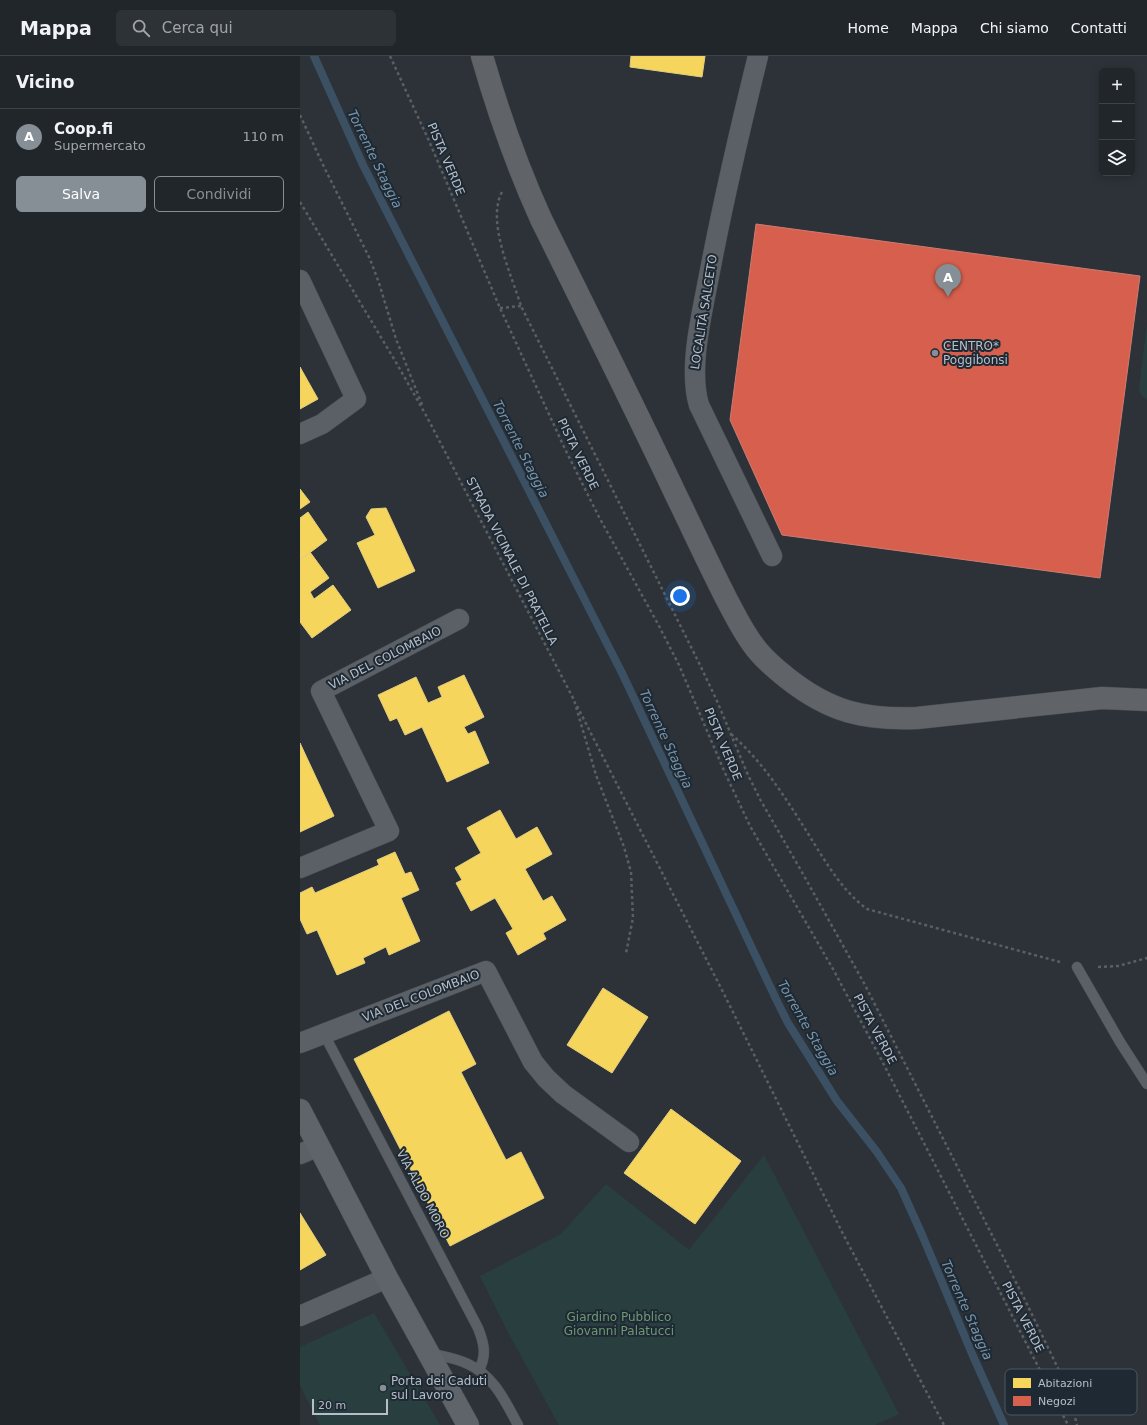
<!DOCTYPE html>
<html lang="it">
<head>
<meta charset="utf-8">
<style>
	body { margin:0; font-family:"DejaVu Sans",sans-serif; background:#2d3236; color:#f1f3f6 }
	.controls { position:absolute; right:12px; top:12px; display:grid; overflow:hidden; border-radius:6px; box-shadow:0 2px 10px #0003 }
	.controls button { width:36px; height:36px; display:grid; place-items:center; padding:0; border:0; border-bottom:1px solid #3e4347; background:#21262a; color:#f1f3f6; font:20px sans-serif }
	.scale { position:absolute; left:12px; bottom:10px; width:76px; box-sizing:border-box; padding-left:4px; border:2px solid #b6bfc9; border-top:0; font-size:11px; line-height:14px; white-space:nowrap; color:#b6bfc9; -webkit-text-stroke:3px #1e2933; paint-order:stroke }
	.you { position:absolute; left:380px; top:540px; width:14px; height:14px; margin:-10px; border:3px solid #fff; border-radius:50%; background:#1a73e8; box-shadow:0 0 0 6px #1a73e833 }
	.badge { display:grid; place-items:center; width:26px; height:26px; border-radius:50%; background:#868e96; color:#fff; font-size:13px; font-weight:700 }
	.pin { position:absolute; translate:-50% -33px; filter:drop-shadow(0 1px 2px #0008) }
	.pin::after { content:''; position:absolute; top:21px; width:14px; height:12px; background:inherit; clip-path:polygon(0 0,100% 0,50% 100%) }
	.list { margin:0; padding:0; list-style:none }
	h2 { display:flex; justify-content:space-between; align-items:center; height:52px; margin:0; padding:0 16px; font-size:17px }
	h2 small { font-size:13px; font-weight:400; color:#a2a5a8 }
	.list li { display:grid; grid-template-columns:26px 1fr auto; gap:12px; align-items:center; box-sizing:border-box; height:56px; padding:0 16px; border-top:1px solid #3e4347 }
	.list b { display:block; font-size:15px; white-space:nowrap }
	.list p { margin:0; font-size:13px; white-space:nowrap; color:#a2a5a8 }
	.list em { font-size:13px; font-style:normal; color:#a2a5a8 }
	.actions { display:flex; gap:8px; padding:12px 16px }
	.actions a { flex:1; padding:9px 0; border:1px solid #868e96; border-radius:6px; text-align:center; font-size:14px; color:#868e96 }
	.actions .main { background:#868e96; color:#fff }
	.icon { flex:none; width:22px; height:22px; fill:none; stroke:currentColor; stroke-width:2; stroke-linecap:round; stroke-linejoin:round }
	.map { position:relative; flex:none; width:847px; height:1369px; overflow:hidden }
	header { display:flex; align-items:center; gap:24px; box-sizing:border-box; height:56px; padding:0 20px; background:#21262a; border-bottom:1px solid #3e4347 }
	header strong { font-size:19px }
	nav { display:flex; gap:22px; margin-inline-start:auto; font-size:14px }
	.search { width:280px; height:36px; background:#2d3236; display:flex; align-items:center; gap:10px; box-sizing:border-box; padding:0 14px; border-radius:6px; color:#a2a5a8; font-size:15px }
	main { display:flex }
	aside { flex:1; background:#21262a }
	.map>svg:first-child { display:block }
	.green { fill:#293f3f }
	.homes { fill:#f6d55c; stroke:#e3ce7d }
	.shops { fill:#d6604d; stroke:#cc7c72 }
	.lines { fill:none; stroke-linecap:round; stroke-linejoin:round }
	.stream { stroke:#3b5062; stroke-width:8 }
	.lane-casing { stroke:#4a4e53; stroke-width:11 }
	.street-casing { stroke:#4a4e53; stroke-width:21 }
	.secondary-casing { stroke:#4a4e53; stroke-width:23 }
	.highway-casing { stroke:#484e53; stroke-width:23 }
	.path { stroke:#595f63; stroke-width:2.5; stroke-dasharray:3 3; stroke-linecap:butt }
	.lane { stroke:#5b6066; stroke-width:10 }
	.street { stroke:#5b6066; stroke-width:20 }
	.secondary { stroke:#5f646b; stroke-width:22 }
	.highway { stroke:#606367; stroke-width:22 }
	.poi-dot { fill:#868e96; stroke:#1e2933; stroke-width:1.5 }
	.labels { text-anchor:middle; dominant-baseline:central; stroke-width:4; stroke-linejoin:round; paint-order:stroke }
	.street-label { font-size:12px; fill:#b6bfc9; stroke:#1e2933 }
	.poi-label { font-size:12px; fill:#b6bfc9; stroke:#1e2933; text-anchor:start }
	.park-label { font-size:12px; fill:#6e9973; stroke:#1e2933 }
	.water-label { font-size:13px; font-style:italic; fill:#7794aa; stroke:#1e2933 }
	.key { fill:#1e2933; stroke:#4c5660; stroke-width:1 }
	.key-label { font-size:11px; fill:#b6bfc9 }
</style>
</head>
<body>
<header>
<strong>Mappa</strong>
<div class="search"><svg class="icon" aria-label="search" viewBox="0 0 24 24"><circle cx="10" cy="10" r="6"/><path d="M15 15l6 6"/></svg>Cerca qui</div>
<nav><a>Home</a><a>Mappa</a><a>Chi siamo</a><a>Contatti</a></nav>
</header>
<main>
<aside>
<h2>Vicino<small></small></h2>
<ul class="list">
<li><span class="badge">A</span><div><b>Coop.fi</b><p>Supermercato</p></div><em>110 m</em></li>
</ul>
<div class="actions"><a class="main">Salva</a><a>Condividi</a></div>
</aside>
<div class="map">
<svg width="847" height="1369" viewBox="0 0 847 1369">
	<rect width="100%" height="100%" fill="#2c3238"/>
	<path class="green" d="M847 267V344L841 339 839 333Z
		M464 1099 599 1358 575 1369H259L211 1282 180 1220 261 1178 306 1128 389 1194Z
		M74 1257 140 1369H20L0 1329V1291Z"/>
	<path class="homes" d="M331 0H405L402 21 330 11Z
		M0 311 18 343 0 353Z
		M0 433 10 446 0 453Z
		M86 452 115 515 78 532 57 487 75 479 66 461 71 453Z
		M8 456 27 484 0 504V462Z
		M10 496 29 522 10 536 14 543 33 529 51 554 12 582 0 566V504Z
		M164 619 184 661 164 671 168 678 175 675 189 707 147 726 122 671 105 679 97 662 90 665 78 639 116 621 128 647 142 641 138 631Z
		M0 687 34 760 0 776Z
		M200 754 216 783 237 771 252 798 225 813 243 845 252 840 266 864 243 877 246 883 218 899 206 877 213 873 195 842 171 855 156 827 162 824 155 812 181 797 167 772Z
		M95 796 105 818 111 816 119 834 101 842 120 885 89 899 86 891 63 902 65 907 37 919 17 874 7 878 0 863V837L12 831 15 837 79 809 77 804Z
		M303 932 348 961 312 1017 267 989Z
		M149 955 176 1008 161 1016 206 1104 221 1096 244 1142 150 1190 54 1003Z
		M371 1053 441 1105 395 1168 324 1117Z
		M0 1157 26 1199 0 1214Z"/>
	<path class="shops" d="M456 168 840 220 800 522 482 479 430 364Z"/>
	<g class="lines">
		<path class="stream" d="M14 0 63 109 322 617 476 943 488 967 537 1045 577 1096 601 1132 623 1181 673 1300 704 1369"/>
		<defs>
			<path id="lane" d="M777 911 820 986 847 1028
				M24 978 178 1272C184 1287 187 1299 179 1314
				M129 1297C142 1300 156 1302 168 1308 194 1320 205 1345 218 1369"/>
			<path id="street" d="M458 0C440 73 423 146 409 220 402 258 388 312 399 349L472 500
				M0 224 56 343 22 368 0 378
				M0 812 89 775 21 635 159 563
				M0 987 186 915 233 1006 246 1022 263 1038 329 1086
				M0 1098 19 1090
				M0 1260 87 1222"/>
			<path id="secondary" d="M0 1054 87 1222 168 1369"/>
			<path id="highway" d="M182 0C198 56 217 110 241 163 286 254 332 346 376 439 393 474 409 509 427 544 436 561 445 580 458 595 466 605 477 614 487 622 530 656 564 664 617 662L802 642 847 644"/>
		</defs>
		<use href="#lane" class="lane-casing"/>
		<use href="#street" class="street-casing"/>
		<use href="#secondary" class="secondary-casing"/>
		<use href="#highway" class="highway-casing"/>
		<path class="path" d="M90 0 129 85 200 252 265 393 299 461 359 570 379 609 425 717 450 770 533 913 582 1005 768 1369
			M0 59 24 111 70 203 79 227 96 283 123 351
			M202 136C186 166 212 220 221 250L400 609 417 645 448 719 461 745 503 818 565 929 725 1244 768 1333 777 1369
			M0 146 97 308 127 361 274 644 296 719 324 791 331 816 333 862 326 897
			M200 252 221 250
			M277 650 423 936 543 1178 644 1369
			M431 678C463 706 485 741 507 776 524 803 541 834 567 853L760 906
			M798 911 818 910 847 902"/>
		<use href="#lane" class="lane"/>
		<use href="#street" class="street"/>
		<use href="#secondary" class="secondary"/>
		<use href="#highway" class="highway"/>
	</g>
	<g class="poi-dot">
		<circle cx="635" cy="297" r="4"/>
		<circle cx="83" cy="1332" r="4"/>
	</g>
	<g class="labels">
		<g class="street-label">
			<text transform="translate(146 103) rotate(67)">PISTA VERDE</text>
			<text transform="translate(404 256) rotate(-81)">LOCALITÀ SALCETO</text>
			<text transform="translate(278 398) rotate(64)">PISTA VERDE</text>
			<text transform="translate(212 505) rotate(63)">STRADA VICINALE DI PRATELLA</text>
			<text transform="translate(85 602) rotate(-27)">VIA DEL COLOMBAIO</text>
			<text transform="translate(423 688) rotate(67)">PISTA VERDE</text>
			<text transform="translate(121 940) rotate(-21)">VIA DEL COLOMBAIO</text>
			<text transform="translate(575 973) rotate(62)">PISTA VERDE</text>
			<text transform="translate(123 1138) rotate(62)">VIA ALDO MORO</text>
			<text transform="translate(723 1261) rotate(63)">PISTA VERDE</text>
		</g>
		<g class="poi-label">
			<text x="643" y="290">CENTRO*<tspan x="643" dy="14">Poggibonsi</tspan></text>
			<text x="91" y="1325">Porta dei Caduti<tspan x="91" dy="14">sul Lavoro</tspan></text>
		</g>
		<g class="park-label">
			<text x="319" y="1261">Giardino Pubblico<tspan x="319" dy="14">Giovanni Palatucci</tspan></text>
		</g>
		<g class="water-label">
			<text transform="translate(75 103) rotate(64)">Torrente Staggia</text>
			<text transform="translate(221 393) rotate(63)">Torrente Staggia</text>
			<text transform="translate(366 683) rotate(65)">Torrente Staggia</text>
			<text transform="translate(508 972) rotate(60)">Torrente Staggia</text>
			<text transform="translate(667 1254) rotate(66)">Torrente Staggia</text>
		</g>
	</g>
	<rect x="705" y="1313" width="132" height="46" rx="6" class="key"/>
	<rect x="713" y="1322" width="18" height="10" fill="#f6d55c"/>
	<rect x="713" y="1340" width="18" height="10" fill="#d6604d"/>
	<g class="key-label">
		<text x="738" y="1331">Abitazioni</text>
		<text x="738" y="1349">Negozi</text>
	</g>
</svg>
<div class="controls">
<button>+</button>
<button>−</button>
<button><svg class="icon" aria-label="layers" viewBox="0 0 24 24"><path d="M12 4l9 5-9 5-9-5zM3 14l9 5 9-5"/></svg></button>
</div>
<div class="scale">20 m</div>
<div class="you"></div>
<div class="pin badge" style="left:648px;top:241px">A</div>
</div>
</main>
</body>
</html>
